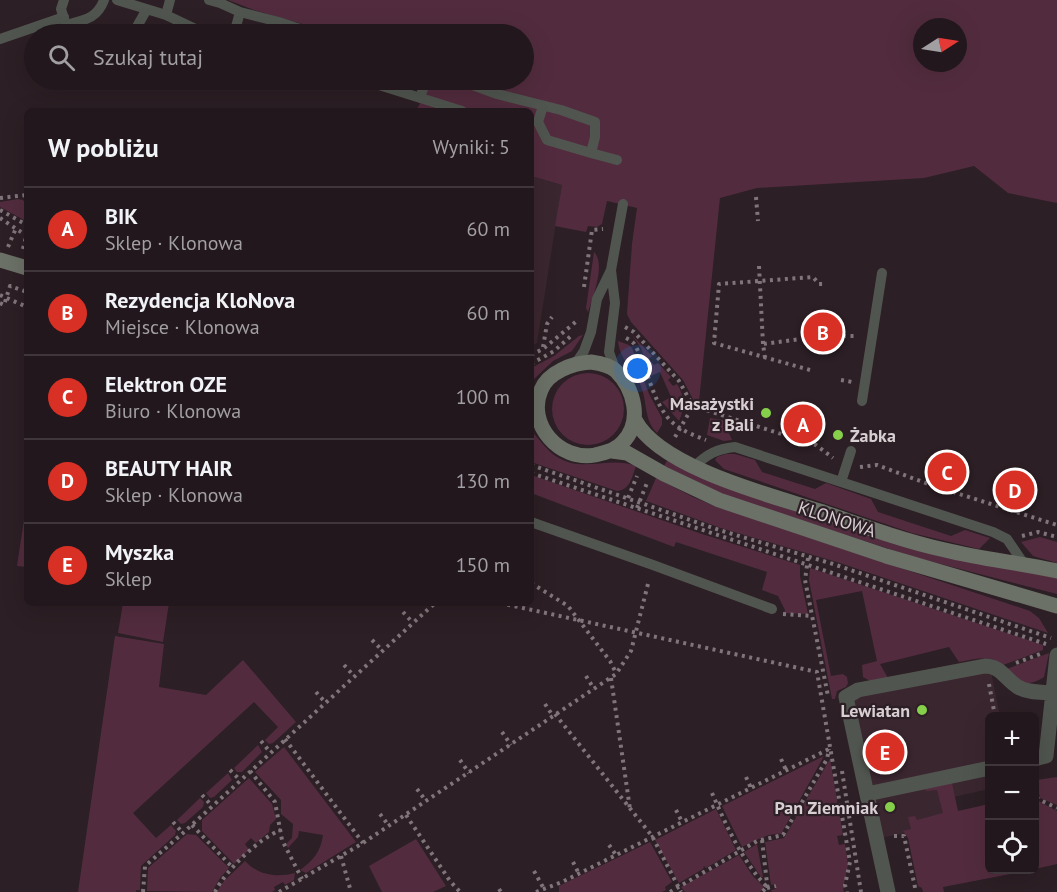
<!DOCTYPE html>
<html lang="pl">
<head>
<meta charset="utf-8">
<style>
	body { margin:0; font-family:"PT Sans",sans-serif; background:#292025; color:#f1f3f6 }
	.controls { position:absolute; right:18px; bottom:18px; display:grid; overflow:hidden; border-radius:9px; box-shadow:0 6px 24px #0002 }
	.controls button { width:54px; height:54px; display:grid; place-items:center; padding:0; border:0; border-bottom:2px solid #3e363b; background:#21171c; color:#f1f3f6; font:30px sans-serif }
	.compass { position:absolute; left:913px; top:18px; width:54px; height:54px; border-radius:50%; background:#21171c; box-shadow:0 6px 24px #0002; rotate:78deg }
	.you { position:absolute; left:638px; top:369px; width:21px; height:21px; margin:-15px; border:4px solid #fff; border-radius:50%; background:#1a73e8; box-shadow:0 0 0 9px #1a73e833 }
	.badge { display:grid; place-items:center; width:39px; height:39px; border-radius:50%; background:#d93025; color:#fff; font-size:20px; font-weight:700 }
	.pin { position:absolute; translate:-50% -50%; border:3px solid #fff; box-shadow:0 2px 6px #0006 }
	.list { margin:0; padding:0; list-style:none }
	h2 { display:flex; justify-content:space-between; align-items:center; height:78px; margin:0; padding:0 24px; font-size:26px }
	h2 small { font-size:20px; font-weight:400; color:#a29fa3 }
	.list li { display:grid; grid-template-columns:39px 1fr auto; gap:18px; align-items:center; box-sizing:border-box; height:84px; padding:0 24px; border-top:2px solid #3e363b }
	.list b { display:block; font-size:22px; white-space:nowrap }
	.list p { margin:0; font-size:20px; white-space:nowrap; color:#a29fa3 }
	.list em { font-size:20px; font-style:normal; color:#a29fa3 }
	.icon { flex:none; width:33px; height:33px; fill:none; stroke:currentColor; stroke-width:2; stroke-linecap:round; stroke-linejoin:round }
	.map { position:relative; flex:none; width:1057px; height:892px; overflow:hidden }
	.search { position:absolute; background:#21171c; box-shadow:0 6px 24px #0002; left:24px; top:24px; width:510px; height:66px; display:flex; align-items:center; gap:15px; box-sizing:border-box; padding:0 21px; border-radius:33px; color:#a29fa3; font-size:22px }
	.panel { position:absolute; background:#21171c; box-shadow:0 6px 24px #0002; left:24px; top:108px; width:510px; height:498px; border-radius:9px }
	.map>svg:first-child { display:block }
	.built { fill:#3a262f }
	.green { fill:#522c3e; fill-rule:evenodd }
	.lines { fill:none; stroke-linecap:round; stroke-linejoin:round }
	.path { stroke:#80757a; stroke-width:4; stroke-dasharray:3 4.5; stroke-linecap:butt }
	.lane { stroke:#51554f; stroke-width:10 }
	.street { stroke:#51554f; stroke-width:15 }
	.secondary { stroke:#6b7167; stroke-width:15 }
	.poi-dot { fill:#86cf4b; stroke:#2c1f25; stroke-width:2 }
	.labels { text-anchor:middle; dominant-baseline:central; stroke-width:4.5; stroke-linejoin:round; paint-order:stroke }
	.poi-label { font-size:18px; font-weight:bold; fill:#d8cfd3; stroke:#2c1f25; text-anchor:end }
	.street-label { font-size:18px; fill:#d8cfd3; stroke:#2c1f25 }
</style>
</head>
<body>
<div class="map">
<svg width="1057" height="892" viewBox="0 0 1057 892">
	<rect width="100%" height="100%" fill="#2c1f25"/>
	<path class="built" d="M531 176 562 185 537 343 531 346Z
		M988 657 1000 716H990L989 789 954 797 958 823 880 838 850 686Z"/>
	<path class="green" d="M228 0H1057V203L1008 193 974 166 924 178 757 188 720 198 699 401H694L683 380 631 322 627 314 632 244 637 208 607 201 602 224 597 227 588 226 586 232 555 226 562 185 531 176V111H416L432 80H524V34H337L254 10ZM922 27H958V63H922Z
		M18 199 23 200 27 206 24 220 0 207V202Z
		M594 252C606 264 593 296 588 312L586 308Z
		M583 335 572 351 553 361 531 382V368L554 356 579 336Z
		M632 335 652 356 649 359 654 365 658 363 671 377 668 380 673 386 677 384C685 397 685 407 679 421L662 402 671 397 660 372 651 376 641 348Z
		M618 341 629 345 632 348 649 394 662 418V425L657 433C643 419 648 401 640 384 633 368 620 360 618 341Z
		M552 409a36 36 0 1 1 72 0a36 36 0 1 1-72 0Z
		M710 418 723 420 732 440 724 441 707 435Z
		M531 431C539 438 545 448 554 455 582 475 607 455 636 466 632 477 630 490 617 491L531 462Z
		M726 454H735L755 460 762 472 815 489 826 483 871 499 878 512 951 536 965 530 990 538 979 549 912 533 724 469 715 460 717 457Z
		M668 459 1057 578V594L914 557 727 496 664 466Z
		M531 475 702 534 800 565V576L808 614 784 613 785 610 778 596 762 590 767 572 676 542 674 547 531 493Z
		M656 478 693 497 717 507 1030 611 1039 618 1048 633 840 563 721 528 646 501Z
		M27 500V567L17 566Z
		M1040 537 1057 542V563L1033 556 1021 542Z
		M810 568 1043 645V650L1003 665C989 654 976 659 959 662L949 647 880 664 888 678 870 681 863 677 862 665 877 661 862 591 816 600 831 676 843 674 847 677 848 683 846 687 837 691 835 699H832L809 580Z
		M123 603H169L163 642 118 633Z
		M115 636 164 644 159 687 206 695 243 660 296 722 273 743 269 744 265 740 278 727 254 702 133 813 156 838 171 825 176 831 175 835 141 866 140 890H136V892H78Z
		M1049 653 1044 677C1026 688 1020 683 1007 669Z
		M258 745 262 752 242 772H237L234 768Z
		M284 747 356 842 306 873 300 870C313 861 321 851 323 835L299 831 298 837 288 848 286 844 292 838 293 824 281 814V800L255 772Z
		M824 756 781 834C771 832 754 841 742 847L722 806Z
		M830 759 843 835 837 836 839 845 845 844 848 865 843 888 844 892H772L771 890 776 889V884L771 885 765 842 784 838Z
		M228 773 232 780 214 797 210 798 206 793Z
		M1057 777V805L1040 798 1036 780Z
		M249 778 272 804 276 819 270 825 269 832 256 843 251 838 245 844 249 850 234 864 202 831V820Z
		M952 783 958 811 989 804 990 870H1031L943 887 944 892H923L922 888 918 886 908 838 903 831 911 829 908 817 915 816 917 820 943 813 937 790 926 791 925 789Z
		M200 798 204 802 203 807 185 823 181 824 177 820Z
		M1035 799 1057 811V864L1035 869Z
		M716 809 736 850 706 868 704 866 703 869 679 883 655 840Z
		M187 834 196 835 229 868 220 878 212 892 147 891 148 868Z
		M416 839 446 886 433 892H382L369 866Z
		M650 842 672 882 665 887 666 890 662 892H559V886Z
		M757 844 763 877H761L744 852Z
		M739 855 752 875 764 887 760 892H685L681 887Z
		M245 861C258 875 276 878 295 873L294 880 285 885 283 882 274 887 275 890 272 892H217L224 881Z"/>
	<g class="lines">
		<path class="path" d="M756 197 758 221
			M0 198 27 195
			M0 210 27 225
			M0 218 27 236
			M8 247 16 228
			M23 249 27 233
			M759 266 763 344
			M584 287 592 230 603 229
			M0 295 27 307
			M0 303 4 305 10 286 27 292
			M625 327 634 332 679 381 693 406 816 445 833 458
			M843 336H858
			M626 338C630 340 634 342 636 347 649 371 651 398 669 419 679 430 693 435 706 440
			M543 347 547 324 552 317
			M531 355 543 349 578 320
			M765 358 763 344 801 339
			M531 364 554 351 572 335
			M810 370 714 343 719 284 813 277 819 284H823
			M841 380 852 382
			M675 437 693 406
			M531 465 719 530 833 564 1051 638
			M860 467 877 465 931 485 1057 525
			M531 473 1046 644
			M628 498 637 476
			M637 508 647 483
			M1022 536 1038 532 1057 537
			M808 558 805 580 828 696
			M531 583 568 606 610 661 616 673
			M500 603 817 672 850 862 845 885 847 892
			M403 612 413 623
			M783 614 813 616
			M372 640 382 650
			M1016 663 1040 654
			M344 665 354 676
			M586 676 594 689
			M611 678 630 809
			M989 684 995 716
			M316 692 325 702
			M545 704 553 716
			M555 714 652 836 681 892
			M502 732 511 745
			M285 739 363 843
			M261 741 270 752
			M781 759 786 770
			M460 760 469 773
			M230 770 240 780
			M250 771 275 802 282 840 302 879
			M842 771 861 892
			M746 777 751 788
			M417 789 426 801
			M1034 790 1038 799 1057 808
			M712 793C726 825 742 861 767 887L762 892
			M202 795 212 806
			M676 810 682 822
			M380 814 389 826
			M406 815 450 881 460 892
			M173 822 183 833
			M192 825 233 868
			M894 836H904L916 892
			M762 840 768 892
			M609 845 616 855
			M341 856 351 892
			M573 862 579 874
			M534 871 544 889
			M767 888 776 886
			M499 889 501 892
			M143 892 145 866 183 833 435 603
			M215 892C225 871 259 838 281 830
			M279 892 363 843 616 674 631 651 649 580
			M536 892 562 882 829 749
			M670 892 757 841 783 835 827 759 829 749"/>
		<path class="lane" d="M64 0 61 9 66 25C84 20 97 19 104 0
			M117 0 166 15
			M170 0 166 15 206 34
			M209 0 220 3 240 12
			M126 34 135 30 147 9
			M234 34 240 12 279 22 315 34
			M0 39 64 17
			M363 80 462 111
			M459 80 497 94 561 110 595 122V137L591 153 617 160
			M420 98 426 80
			M543 106 538 122 547 140 591 153
			M611 270 615 303 609 352 615 369
			M576 363 584 351 591 332 597 299 611 270 623 204
			M862 401 882 273
			M695 466C707 454 717 449 735 447L993 532 1007 539 1024 564
			M841 482 851 451
			M531 522 653 565 772 609"/>
		<path class="street" d="M1034 759 1046 756 1057 655
			M867 794 990 768
			M888 892 846 697 858 690 985 666C1001 666 1005 679 1018 687 1028 693 1041 692 1052 693"/>
		<path class="secondary" d="M0 260 27 268
			M591 362C598 363 610 365 616 371 634 389 643 421 623 442 615 451 606 452 595 455 560 462 526 424 541 390 548 372 573 363 591 362Z
			M635 420C660 468 773 496 823 512 863 526 904 541 945 550 982 559 1020 563 1057 571
			M612 451 627 453 664 474 719 500 886 556 1057 606"/>
	</g>
	<g class="poi-dot">
		<circle cx="766" cy="413" r="6"/>
		<circle cx="838" cy="435" r="6"/>
		<circle cx="922" cy="710" r="6"/>
		<circle cx="890" cy="807" r="6"/>
	</g>
	<g class="labels">
		<g class="poi-label">
			<text x="754" y="403">Masażystki<tspan x="754" dy="21">z Bali</tspan></text>
			<text x="850" y="435" text-anchor="start">Żabka</text>
			<text x="910" y="710">Lewiatan</text>
			<text x="878" y="807">Pan Ziemniak</text>
		</g>
		<g class="street-label">
			<text transform="translate(837 519) rotate(18)">KLONOWA</text>
		</g>
	</g>
</svg>
<div class="controls">
<button>+</button>
<button>−</button>
<button><svg class="icon" aria-label="locate" viewBox="0 0 24 24"><circle cx="12" cy="12" r="6"/><path d="M12 2v4M12 18v4M2 12h4M18 12h4"/></svg></button>
</div>
<svg class="compass" viewBox="-18 -18 36 36"><path d="M0-13l5 13h-10z" fill="#e53935"/><path d="M0 13l5-13h-10z" fill="#a29fa3"/></svg>
<div class="you"></div>
<div class="pin badge" style="left:803px;top:424px">A</div>
<div class="pin badge" style="left:823px;top:332px">B</div>
<div class="pin badge" style="left:947px;top:472px">C</div>
<div class="pin badge" style="left:1015px;top:490px">D</div>
<div class="pin badge" style="left:885px;top:752px">E</div>
<div class="search"><svg class="icon" aria-label="search" viewBox="0 0 24 24"><circle cx="10" cy="10" r="6"/><path d="M15 15l6 6"/></svg>Szukaj tutaj</div>
<section class="panel">
<h2>W pobliżu<small>Wyniki: 5</small></h2>
<ul class="list">
<li><span class="badge">A</span><div><b>BIK</b><p>Sklep · Klonowa</p></div><em>60 m</em></li>
<li><span class="badge">B</span><div><b>Rezydencja KloNova</b><p>Miejsce · Klonowa</p></div><em>60 m</em></li>
<li><span class="badge">C</span><div><b>Elektron OZE</b><p>Biuro · Klonowa</p></div><em>100 m</em></li>
<li><span class="badge">D</span><div><b>BEAUTY HAIR</b><p>Sklep · Klonowa</p></div><em>130 m</em></li>
<li><span class="badge">E</span><div><b>Myszka</b><p>Sklep</p></div><em>150 m</em></li>
</ul>
</section>
</div>
</body>
</html>
